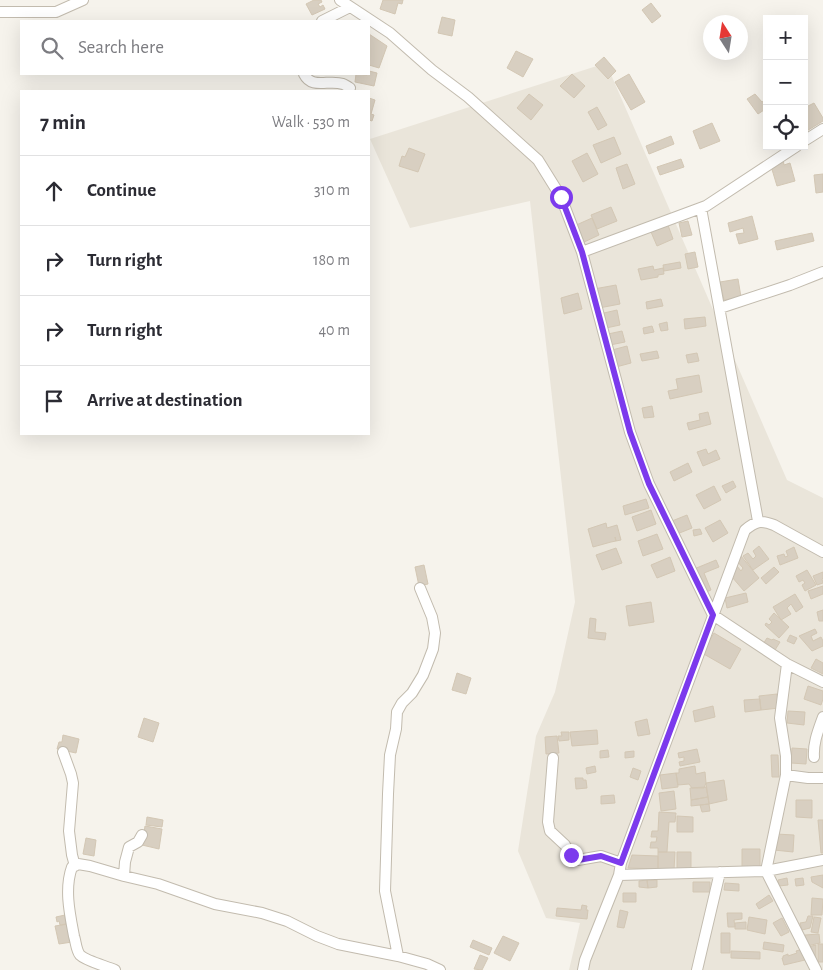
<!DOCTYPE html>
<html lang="en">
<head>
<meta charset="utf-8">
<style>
	body { margin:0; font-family:"Alegreya Sans",sans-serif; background:#f7f7f7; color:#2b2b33 }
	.controls { position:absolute; right:15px; top:15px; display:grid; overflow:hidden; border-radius:0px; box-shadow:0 5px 20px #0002 }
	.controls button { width:45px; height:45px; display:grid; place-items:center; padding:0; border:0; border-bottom:1px solid #e1e1e2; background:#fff; color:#2b2b33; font:25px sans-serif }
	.compass { position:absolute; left:703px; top:15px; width:45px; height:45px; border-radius:50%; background:#fff; box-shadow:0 5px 20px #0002; rotate:348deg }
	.stop { position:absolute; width:15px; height:15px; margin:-11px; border:4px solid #7c3aed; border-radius:50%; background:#fff }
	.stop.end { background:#7c3aed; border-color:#fff; box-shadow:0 1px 5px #0008 }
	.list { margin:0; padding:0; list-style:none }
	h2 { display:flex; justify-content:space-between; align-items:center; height:65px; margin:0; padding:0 20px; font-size:21px }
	h2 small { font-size:16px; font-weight:400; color:#7c7c81 }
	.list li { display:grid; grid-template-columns:32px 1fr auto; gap:15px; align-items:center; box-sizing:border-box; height:70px; padding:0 20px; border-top:1px solid #e1e1e2 }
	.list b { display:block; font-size:19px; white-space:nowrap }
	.list em { font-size:16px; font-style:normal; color:#7c7c81 }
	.icon { flex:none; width:28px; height:28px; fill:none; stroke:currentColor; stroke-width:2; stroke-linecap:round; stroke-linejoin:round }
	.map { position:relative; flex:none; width:823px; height:970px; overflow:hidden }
	.search { position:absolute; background:#fff; box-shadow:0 5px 20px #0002; left:20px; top:20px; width:350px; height:55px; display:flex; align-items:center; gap:12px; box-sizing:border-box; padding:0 18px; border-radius:0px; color:#7c7c81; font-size:19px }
	.panel { position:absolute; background:#fff; box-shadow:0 5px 20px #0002; left:20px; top:90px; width:350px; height:345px; border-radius:0px }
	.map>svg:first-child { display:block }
	.residential { fill:#eae5da }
	.building { fill:#d8cfc1; stroke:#d3c7b4 }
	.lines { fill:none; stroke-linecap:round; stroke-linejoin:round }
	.minor-casing { stroke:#c2bbae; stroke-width:12 }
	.minor { stroke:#fff; stroke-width:10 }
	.route { stroke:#7c3aed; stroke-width:6 }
</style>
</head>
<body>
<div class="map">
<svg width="823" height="970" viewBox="0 0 823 970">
	<rect width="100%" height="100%" fill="#f6f3ec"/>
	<path class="residential" d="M606 63 787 480 823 498V970H569L580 923 546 918 518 851 536 736 555 692 575 602 530 201 410 228 370 139Z"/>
	<path class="building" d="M314 0H321L322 2 318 4 320 7 323 5 325 9 312 15 306 4Z
		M383 0H403L402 4 398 3 395 14 380 9Z
		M651 3 661 16 652 23 642 10Z
		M442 17 455 20 452 36 438 33Z
		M369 34 387 46 379 68 369 65Z
		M516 51 533 59 523 77 507 68Z
		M604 57 616 71 608 79 595 65Z
		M369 71 377 73 374 86 355 82 356 74 367 75Z
		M572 74 585 86 574 98 560 86Z
		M629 74 645 102 631 110 615 82Z
		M529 94 543 105 531 120 517 108Z
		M755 94 762 102 767 99V108L758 114 747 99Z
		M369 98 375 100 371 114 374 115 372 121 369 120Z
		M814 103 823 118V121L805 132 804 108Z
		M597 107 607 125 598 130 588 112Z
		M712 123 720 141 700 149 693 131Z
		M671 136 674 144 649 154 646 146Z
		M614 137 621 154 601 163 593 145Z
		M409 148 425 154 418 172 399 166 402 156 405 157Z
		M587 153 598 174 583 182 572 161Z
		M681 159 684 167 660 175 657 167Z
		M783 159 784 165 790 163 795 181 777 186 771 166Z
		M627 164 635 184 623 189 616 168Z
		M823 174V192L816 193 814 175Z
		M611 207 617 221 597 229 591 215Z
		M752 216 758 239 739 244 736 234 744 233 743 228 730 232 728 223Z
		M592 218 599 235 582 243 574 226Z
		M688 221 692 235 682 237 679 223Z
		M668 225 673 239 657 246 651 232Z
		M812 233 814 241 777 250 775 241Z
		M695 252 698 267 688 269 685 254Z
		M680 262 681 268 664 271 663 265Z
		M653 266 654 270 663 268 664 274 658 275V277L641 280 638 269Z
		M738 279 741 297 724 300 720 282Z
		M616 285 620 304 599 308 594 289Z
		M578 293 582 309 564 314 561 298Z
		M661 299 663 306 647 309 646 302Z
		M617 310 620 325 606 328 604 313Z
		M705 317 706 326 685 329 684 319Z
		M667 322 668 330 661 331 659 324Z
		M652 326 654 332 644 334 643 328Z
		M622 331 625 342 610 345 608 334Z
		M627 346 631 363 616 367 612 350Z
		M657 351 659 358 642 361 640 354Z
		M697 353 699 361 688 363 686 355Z
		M699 375 702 392 670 399 668 391 678 389 676 379Z
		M652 406 654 417 644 418 642 408Z
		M708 412 711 424 689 430 687 423 700 420 699 414Z
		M706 449 708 454 716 450 720 459 703 466 697 452Z
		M688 463 692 472 674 481 670 472Z
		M733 481 736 487 726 493 722 486Z
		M714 486 721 500 704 509 696 495Z
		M646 499 649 508 625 515 623 506Z
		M651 510 656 524 637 531 632 517Z
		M687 515 692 528 677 534 672 521Z
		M720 520 728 533 713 542 705 528Z
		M606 523 607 528 617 525 621 540 616 541 615 537 616 541 611 542 593 547 588 529Z
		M700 529 702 534 694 536 693 530Z
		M657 534 663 549 643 556 638 541Z
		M759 546 769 559 753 570 743 556 748 553 753 559 756 556 753 551Z
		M794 547 798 558 780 565 777 556 784 554 785 557 788 556 786 551Z
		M616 548 622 563 602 570 596 555Z
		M741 556 759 578 744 591 732 577 737 566 741 571 743 568 736 560Z
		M670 557 675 571 657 578 651 565Z
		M716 560 719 567 704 573 711 590 704 593 694 569Z
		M424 565 428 584 419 586 415 567Z
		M774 567 779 572 766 584 761 578Z
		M807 570 816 585 805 591 802 585 805 583 803 580 799 582 796 576Z
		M823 572V578L822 579 823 583 817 585 813 576Z
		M823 586V594L811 599 808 591Z
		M746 593 748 602 727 608 725 598Z
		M795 594 803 607 796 612 791 604 787 608 791 614 781 620 773 607Z
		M651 602 654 622 629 626 626 606Z
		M823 610V621H819L817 612Z
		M774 613 789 627 779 638 765 625 766 623 769 625 772 622 769 619Z
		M590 618 596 619 595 632 606 633 605 640 588 638Z
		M815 629 817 633 811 636 813 641 821 637 823 641V646L812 651 799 636Z
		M714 633 741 649 730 669 702 653Z
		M790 635 797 638 794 644 787 641Z
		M767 638 772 640 773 639 780 642 775 650 763 644Z
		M816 659 823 663V674L811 668Z
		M457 673 471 678 466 694 452 690Z
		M808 686 823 691V699L821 705 804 699Z
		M777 694 779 708 761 710 759 696Z
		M760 699 761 710 745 712 744 700Z
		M713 706 715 717 695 722 693 711Z
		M788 711 805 712 804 725 787 723Z
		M144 718 159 723 153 742 138 737Z
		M647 719 650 734 638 736 635 722Z
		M597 730 598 744 572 746 570 732Z
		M561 732H569V740L559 741 558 736H562Z
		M63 735 79 739 76 753 57 749 59 742H62Z
		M557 736 559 753 546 754 545 737Z
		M792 748 807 749 806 764 791 763Z
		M697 749 700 762 680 766 679 762 684 761V757L679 758 678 753Z
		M608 750 609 757 600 758V751Z
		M634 751V757L625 758V752Z
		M771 755H778L779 777H772Z
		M595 766 596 772 587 774 586 768Z
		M695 766 696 774 705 772 706 783 704 788H692L689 784 678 785 676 773H679V769Z
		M633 768 641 771 638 780 630 777Z
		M676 773 678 787 662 789 660 775Z
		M575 778H583V780H586L587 788 576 789Z
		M724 780 727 800 709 804 706 783Z
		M706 787 708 797 691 800 690 788Z
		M674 791 676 809 661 811 659 793Z
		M614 795 615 803 601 804V796Z
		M708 797 709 804 691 806V800Z
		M796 800H812V818L796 817Z
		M709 804 710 811 702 812 700 805Z
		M659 812 676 813 675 822H669L667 852H658V848H650L651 842H656L657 837H651L652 831H658Z
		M677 816 693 817V832H677Z
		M147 817 163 820 162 827 146 825Z
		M818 820H823V853H821Z
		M145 826 162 829 159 849 142 845Z
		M776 834 794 835 793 852 774 850Z
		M86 838 96 840 94 856 83 854Z
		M742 849H760V869H742Z
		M658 852H675L674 870 658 869Z
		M677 852H691V869H677Z
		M632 855 658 856V869L628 868Z
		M823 875V888L812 882 811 877Z
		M787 878 788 885 779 886 778 880Z
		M803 878 804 885 796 886 795 879Z
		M647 880H657V887L648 888Z
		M647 880 648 888 639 887V881Z
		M693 882H710V892H693Z
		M725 883 739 884V891L724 890Z
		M623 893H636V902H623Z
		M769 895 773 901 759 909 756 904Z
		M812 898 823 899 822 915H811Z
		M582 905 587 906 586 910H588L587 919 556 916 557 908 581 910Z
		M620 910 628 912 624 928 617 927Z
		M727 913H742V919L734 920 735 927H728Z
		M65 915 66 924 60 925 59 921 57 922 56 917Z
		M808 916H813L810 928 802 930 800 923 806 922Z
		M749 917 767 920 765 934 747 930Z
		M814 917 821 918 818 933 811 932Z
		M782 918 789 932 781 936 773 923Z
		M746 922V929H735V923Z
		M68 924 72 942 59 944 55 926Z
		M721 933H730V953H721Z
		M819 934 820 943 807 946 805 935Z
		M503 936 519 943 510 961 494 953Z
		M473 940 492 948 489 955 470 947Z
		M764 942 784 945 783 952 763 949Z
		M818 944H823V962H818Z
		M816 945V958L814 959 808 947Z
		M803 949 805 960 784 965 782 958H783V956L788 954V956L797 953 796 951Z
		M731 951 760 952V959L731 958Z
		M480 955 488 958 482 970 474 969Z"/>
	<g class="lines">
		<defs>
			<path id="minor" d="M340 0 390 33 432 70 468 97 538 160 561 197 582 252 630 432 649 484 713 615 787 664 823 682
				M0 12H56L83 0
				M322 21 350 7
				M304 74C312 90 329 79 343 84 344 84 348 87 350 88
				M804 141 823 129
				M701 208 758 521
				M582 252 706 206 797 146
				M720 308 790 285 823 272
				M787 664 780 718 786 756V775L766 871 816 970
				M63 752 71 774 73 783 69 831 72 855 75 866
				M814 757C813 743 818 731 823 717
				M553 758 548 822 550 831 565 845 571 855 578 860 601 856 621 863
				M786 775 808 778H823
				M619 875 766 871 823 860
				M124 876 125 862 129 847 138 842 142 835
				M398 956 385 891 388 794 390 755 396 729 397 712 402 703 412 693 423 675 433 649 435 633 432 617 420 588
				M115 970C106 966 86 961 80 955 76 950 76 942 74 936 70 915 64 889 72 867L78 864 90 866 124 876 158 884 215 904 262 913 287 921 317 936 338 944 398 956 427 964 440 970
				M583 970 585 960 619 875 621 863 745 530C756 521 760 520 774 525L823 552
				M697 970 720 872"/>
		</defs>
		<use href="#minor" class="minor-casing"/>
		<use href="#minor" class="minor"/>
	</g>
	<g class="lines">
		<path class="route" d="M561 197 582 252 630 432 649 484 713 615 621 863 601 856 578 860 571 855"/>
	</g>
</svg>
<div class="controls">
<button>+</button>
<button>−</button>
<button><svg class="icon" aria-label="locate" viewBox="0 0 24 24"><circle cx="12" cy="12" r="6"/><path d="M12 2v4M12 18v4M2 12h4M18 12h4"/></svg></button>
</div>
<svg class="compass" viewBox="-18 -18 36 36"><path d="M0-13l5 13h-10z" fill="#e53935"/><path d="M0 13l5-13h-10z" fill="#7c7c81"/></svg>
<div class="stop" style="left:561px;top:197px"></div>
<div class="stop end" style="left:571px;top:855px"></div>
<div class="search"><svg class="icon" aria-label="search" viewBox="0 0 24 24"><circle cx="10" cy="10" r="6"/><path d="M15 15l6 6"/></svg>Search here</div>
<section class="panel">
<h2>7 min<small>Walk · 530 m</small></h2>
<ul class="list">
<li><svg class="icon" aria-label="ahead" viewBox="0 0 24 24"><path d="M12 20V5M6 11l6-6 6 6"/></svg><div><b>Continue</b></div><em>310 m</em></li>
<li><svg class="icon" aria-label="right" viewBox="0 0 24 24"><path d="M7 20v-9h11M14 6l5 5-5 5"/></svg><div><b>Turn right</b></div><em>180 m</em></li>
<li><svg class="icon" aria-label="right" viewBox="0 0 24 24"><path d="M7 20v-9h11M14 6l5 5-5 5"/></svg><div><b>Turn right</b></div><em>40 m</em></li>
<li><svg class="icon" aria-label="arrive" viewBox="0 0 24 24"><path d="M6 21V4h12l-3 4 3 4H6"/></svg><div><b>Arrive at destination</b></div></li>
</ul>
</section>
</div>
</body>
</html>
